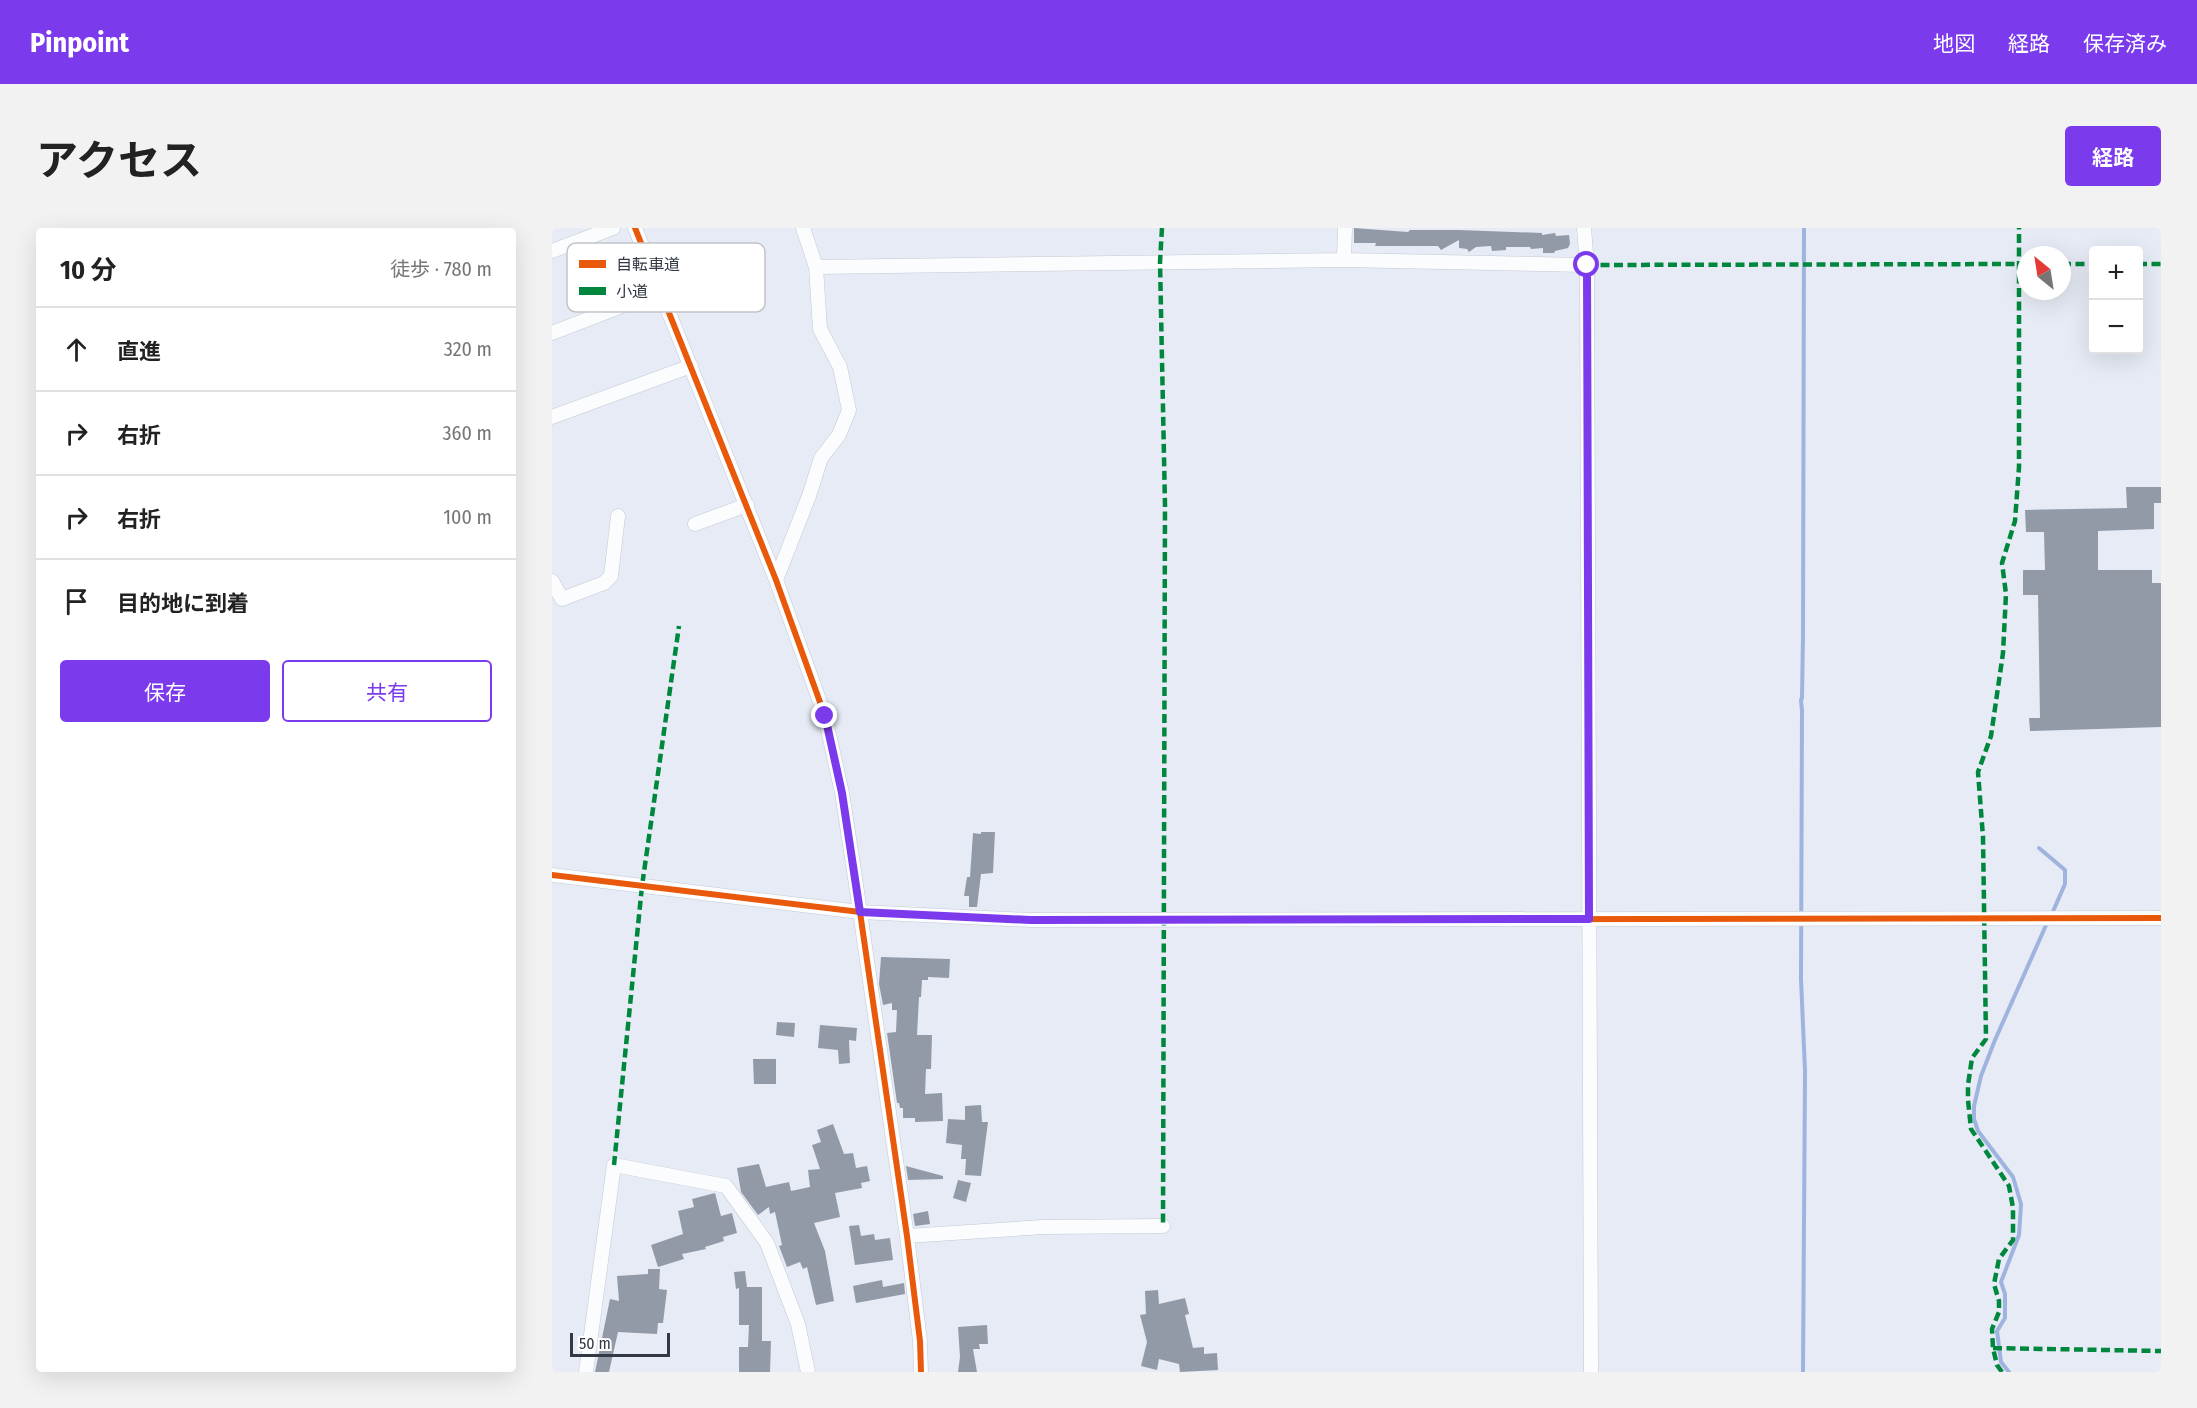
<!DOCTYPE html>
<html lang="ja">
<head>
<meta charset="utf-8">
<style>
	body { margin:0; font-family:"Fira Sans Condensed","Noto Sans JP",sans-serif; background:#f2f2f2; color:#222 }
	.controls { position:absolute; right:18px; top:18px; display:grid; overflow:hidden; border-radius:6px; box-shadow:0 6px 24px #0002 }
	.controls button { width:54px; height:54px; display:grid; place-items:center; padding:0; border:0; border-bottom:2px solid #e0e0e0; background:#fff; color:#222; font:30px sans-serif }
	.compass { position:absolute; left:1465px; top:18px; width:54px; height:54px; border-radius:50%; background:#fff; box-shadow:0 6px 24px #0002; rotate:330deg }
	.scale { position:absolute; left:18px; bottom:15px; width:100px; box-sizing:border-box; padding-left:6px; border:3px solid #333944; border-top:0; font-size:16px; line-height:21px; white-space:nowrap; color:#333944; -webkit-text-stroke:4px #fff; paint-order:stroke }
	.stop { position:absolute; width:18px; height:18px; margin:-14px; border:4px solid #7c3aed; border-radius:50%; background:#fff }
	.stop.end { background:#7c3aed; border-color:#fff; box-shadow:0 2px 6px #0008 }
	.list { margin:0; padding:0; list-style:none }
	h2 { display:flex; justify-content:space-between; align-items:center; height:78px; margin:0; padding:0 24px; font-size:26px }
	h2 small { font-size:20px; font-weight:400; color:#767676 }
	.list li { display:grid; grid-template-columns:39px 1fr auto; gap:18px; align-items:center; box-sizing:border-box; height:84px; padding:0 24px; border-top:2px solid #e0e0e0 }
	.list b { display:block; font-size:22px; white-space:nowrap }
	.list em { font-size:20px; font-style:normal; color:#767676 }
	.actions { display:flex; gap:12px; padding:18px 24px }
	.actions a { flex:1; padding:14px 0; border:2px solid #7c3aed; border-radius:6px; text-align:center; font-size:21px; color:#7c3aed }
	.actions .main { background:#7c3aed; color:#fff }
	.icon { flex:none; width:33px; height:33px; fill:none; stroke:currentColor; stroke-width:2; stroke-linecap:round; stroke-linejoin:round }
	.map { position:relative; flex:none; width:1609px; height:1144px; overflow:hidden; border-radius:6px }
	header { display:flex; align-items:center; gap:36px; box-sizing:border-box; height:84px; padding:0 30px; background:#7c3aed; color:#fff }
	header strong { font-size:28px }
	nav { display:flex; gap:33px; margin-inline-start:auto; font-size:21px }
	.intro { display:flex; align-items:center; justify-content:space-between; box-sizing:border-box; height:144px; padding:0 36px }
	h1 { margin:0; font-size:42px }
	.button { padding:15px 27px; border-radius:6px; background:#7c3aed; color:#fff; font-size:21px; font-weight:700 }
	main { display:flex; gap:36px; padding:0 36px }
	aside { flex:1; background:#fff; border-radius:6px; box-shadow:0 6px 24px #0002 }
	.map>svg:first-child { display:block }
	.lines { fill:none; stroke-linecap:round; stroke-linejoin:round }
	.stream { stroke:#9eb4df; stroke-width:4 }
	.building { fill:#929aa8 }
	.minor-casing { stroke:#c3c9d3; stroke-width:15 }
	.minor { stroke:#fbfcfe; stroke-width:14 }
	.quiet { stroke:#00873e; stroke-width:4.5; stroke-dasharray:9 4.5; stroke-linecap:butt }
	.cycleway-casing { stroke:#fff; stroke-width:10 }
	.cycleway { stroke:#e8590c; stroke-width:6 }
	.route { stroke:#7c3aed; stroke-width:8 }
	.key { fill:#fff; stroke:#c2c4c7; stroke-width:1.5 }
	.key-label { font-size:16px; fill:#333944 }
</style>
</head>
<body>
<header>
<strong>Pinpoint</strong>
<nav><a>地図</a><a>経路</a><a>保存済み</a></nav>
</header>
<div class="intro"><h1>アクセス</h1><a class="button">経路</a></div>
<main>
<aside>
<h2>10 分<small>徒歩 · 780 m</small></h2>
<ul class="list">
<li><svg class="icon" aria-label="ahead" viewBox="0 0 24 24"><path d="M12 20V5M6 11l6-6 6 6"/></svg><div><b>直進</b></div><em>320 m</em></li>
<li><svg class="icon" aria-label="right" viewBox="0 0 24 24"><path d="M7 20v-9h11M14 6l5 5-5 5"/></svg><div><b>右折</b></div><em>360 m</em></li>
<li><svg class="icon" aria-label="right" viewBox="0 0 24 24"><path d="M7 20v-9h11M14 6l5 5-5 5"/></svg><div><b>右折</b></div><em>100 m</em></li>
<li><svg class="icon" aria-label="arrive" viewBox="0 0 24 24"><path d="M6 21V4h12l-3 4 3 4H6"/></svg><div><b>目的地に到着</b></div></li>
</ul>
<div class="actions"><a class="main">保存</a><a>共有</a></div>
</aside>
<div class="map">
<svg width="1609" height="1144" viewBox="0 0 1609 1144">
	<rect width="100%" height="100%" fill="#e6ebf5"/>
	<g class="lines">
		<path class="stream" d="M1487 620 1513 642V656L1499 688
			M1251 1144 1253 843 1249 751 1250 483 1249 472 1250 470 1251 408 1252 0
			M1457 1144 1449 1134 1445 1103 1453 1090V1066L1449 1054 1467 1007 1469 976 1461 949 1426 903 1422 891V878L1429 848 1443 812 1495 695"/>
	</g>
	<path class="building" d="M802 0 856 4 858 2H907L990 5V7L1003 5 1004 8 1017 7 1018 16 1016 20 1003 23 1002 25H991V20L979 21 978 19H954V22L940 23 939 18 924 19 917 24 915 21 907 20V12L889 22 886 18H823L824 15H802Z
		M1574 259H1609V275H1602V301L1546 303V342H1600V355H1609V499L1478 503 1477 490H1488L1486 367H1471V342H1493L1492 304H1474L1473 282 1575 280Z
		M429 604H443L441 645 429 646 425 679H417V668H412L415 649H418L421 605 429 606Z
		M329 729 398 731 397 750 376 749V752H370L369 769H367L365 807H380L379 841H374L373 866 390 865 391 893 363 894V890H351V880H348L347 875H345L335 805 344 804 345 782H340V775L331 777 327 756Z
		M225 794 243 795 242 809 224 807Z
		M268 797 305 800 304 813 297 812 298 835 287 836 286 822 266 820Z
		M201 831H224V856H202Z
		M429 877 430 894H436L429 948 413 947 414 931H409L410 917 394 915 396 891 413 892V878Z
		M281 896 292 926 301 925 304 940 315 938 318 953 309 955 310 960 283 965 288 989 262 995 273 1023 282 1073 264 1077 255 1039 251 1041 248 1034 235 1039 227 1018 230 1017 223 984 218 986 217 979 206 987 189 964 185 940 207 936 214 959 237 954 239 963 258 959 256 942 268 941 260 917 269 914 265 902Z
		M354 938 391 948V951L356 952Z
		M406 952 419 955 414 974 401 970Z
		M163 965 169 988 180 985 185 1005 171 1009 172 1013 153 1019 154 1021 130 1026 132 1031 106 1039 99 1017 131 1006 126 983 142 979 140 971Z
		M376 983 378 996 363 998 361 986Z
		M307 997 309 1008 322 1006 323 1012 338 1010 341 1032 303 1037 297 998Z
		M96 1041H108L107 1061 115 1062 111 1095H106L105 1106 66 1104 57 1144H43L58 1071 67 1073 65 1048 96 1046Z
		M193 1043 195 1059H210V1113H219L218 1144H187V1119H196L197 1097H187V1060L184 1061 182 1044Z
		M330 1052 331 1059 352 1055 353 1066 304 1075 301 1058Z
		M606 1062 607 1076 633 1070 637 1086 633 1087 641 1120 652 1119V1126L665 1125 666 1142 628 1144 627 1136 607 1131 605 1142 589 1138 595 1114 588 1087 594 1086 593 1063Z
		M435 1097 436 1116H427L428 1121H421L425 1144H406L408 1129 406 1099Z"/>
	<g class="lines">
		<defs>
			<path id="minor" d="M83 0 224 352 273 488 290 565 301 636 355 1008 368 1113 369 1144
				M1032 0 1035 37 1039 1144
				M0 23 61 0
				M792 32 793 0
				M264 39 792 32 1035 37
				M0 105 109 63
				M0 189 139 138
				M143 296 195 277
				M224 352 257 268 269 230 287 207 297 182 288 139 268 101 264 39 251 0
				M0 353 10 371 52 355 59 348 66 288
				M0 647 308 684 478 692 1609 690
				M355 1008 491 999 611 998
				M34 1144 62 937 174 958 215 1015 246 1096 256 1144"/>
		</defs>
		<use href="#minor" class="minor-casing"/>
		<use href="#minor" class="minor"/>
		<path class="quiet" d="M610 0 608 34 613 277 611 998
			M1510 36H1542
			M1586 36H1609
			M1035 37 1474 36
			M62 937 90 658 127 398
			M1441 1120 1609 1123
			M1450 1144 1445 1137 1441 1120 1440 1101 1447 1084V1073L1442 1056 1447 1031 1461 1012V980L1457 958 1419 901 1416 872V857L1420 830 1434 811 1431 609 1426 544 1439 508 1451 425 1454 366 1450 335 1463 293 1467 239V0"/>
		<defs>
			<path id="cycleway" d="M83 0 224 352 273 488 290 565 301 636 355 1008 368 1113 369 1144
				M0 647 308 684 478 692 1609 690"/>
		</defs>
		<use href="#cycleway" class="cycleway-casing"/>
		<use href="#cycleway" class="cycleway"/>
	</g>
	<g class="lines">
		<path class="route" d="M273 488 290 565 308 684 478 692 1037 691 1035 37"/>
	</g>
	<rect x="15" y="15" width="198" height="69" rx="9" class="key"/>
	<rect x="27" y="32" width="27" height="8" fill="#e8590c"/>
	<rect x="27" y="59" width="27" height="8" fill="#00873e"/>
	<g class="key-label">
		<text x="64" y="42">自転車道</text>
		<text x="64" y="69">小道</text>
	</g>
</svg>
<div class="controls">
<button>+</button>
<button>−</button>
</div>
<svg class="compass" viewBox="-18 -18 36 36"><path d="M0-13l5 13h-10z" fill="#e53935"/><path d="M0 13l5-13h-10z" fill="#767676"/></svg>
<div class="scale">50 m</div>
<div class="stop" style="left:1035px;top:37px"></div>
<div class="stop end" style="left:273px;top:488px"></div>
</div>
</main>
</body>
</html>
